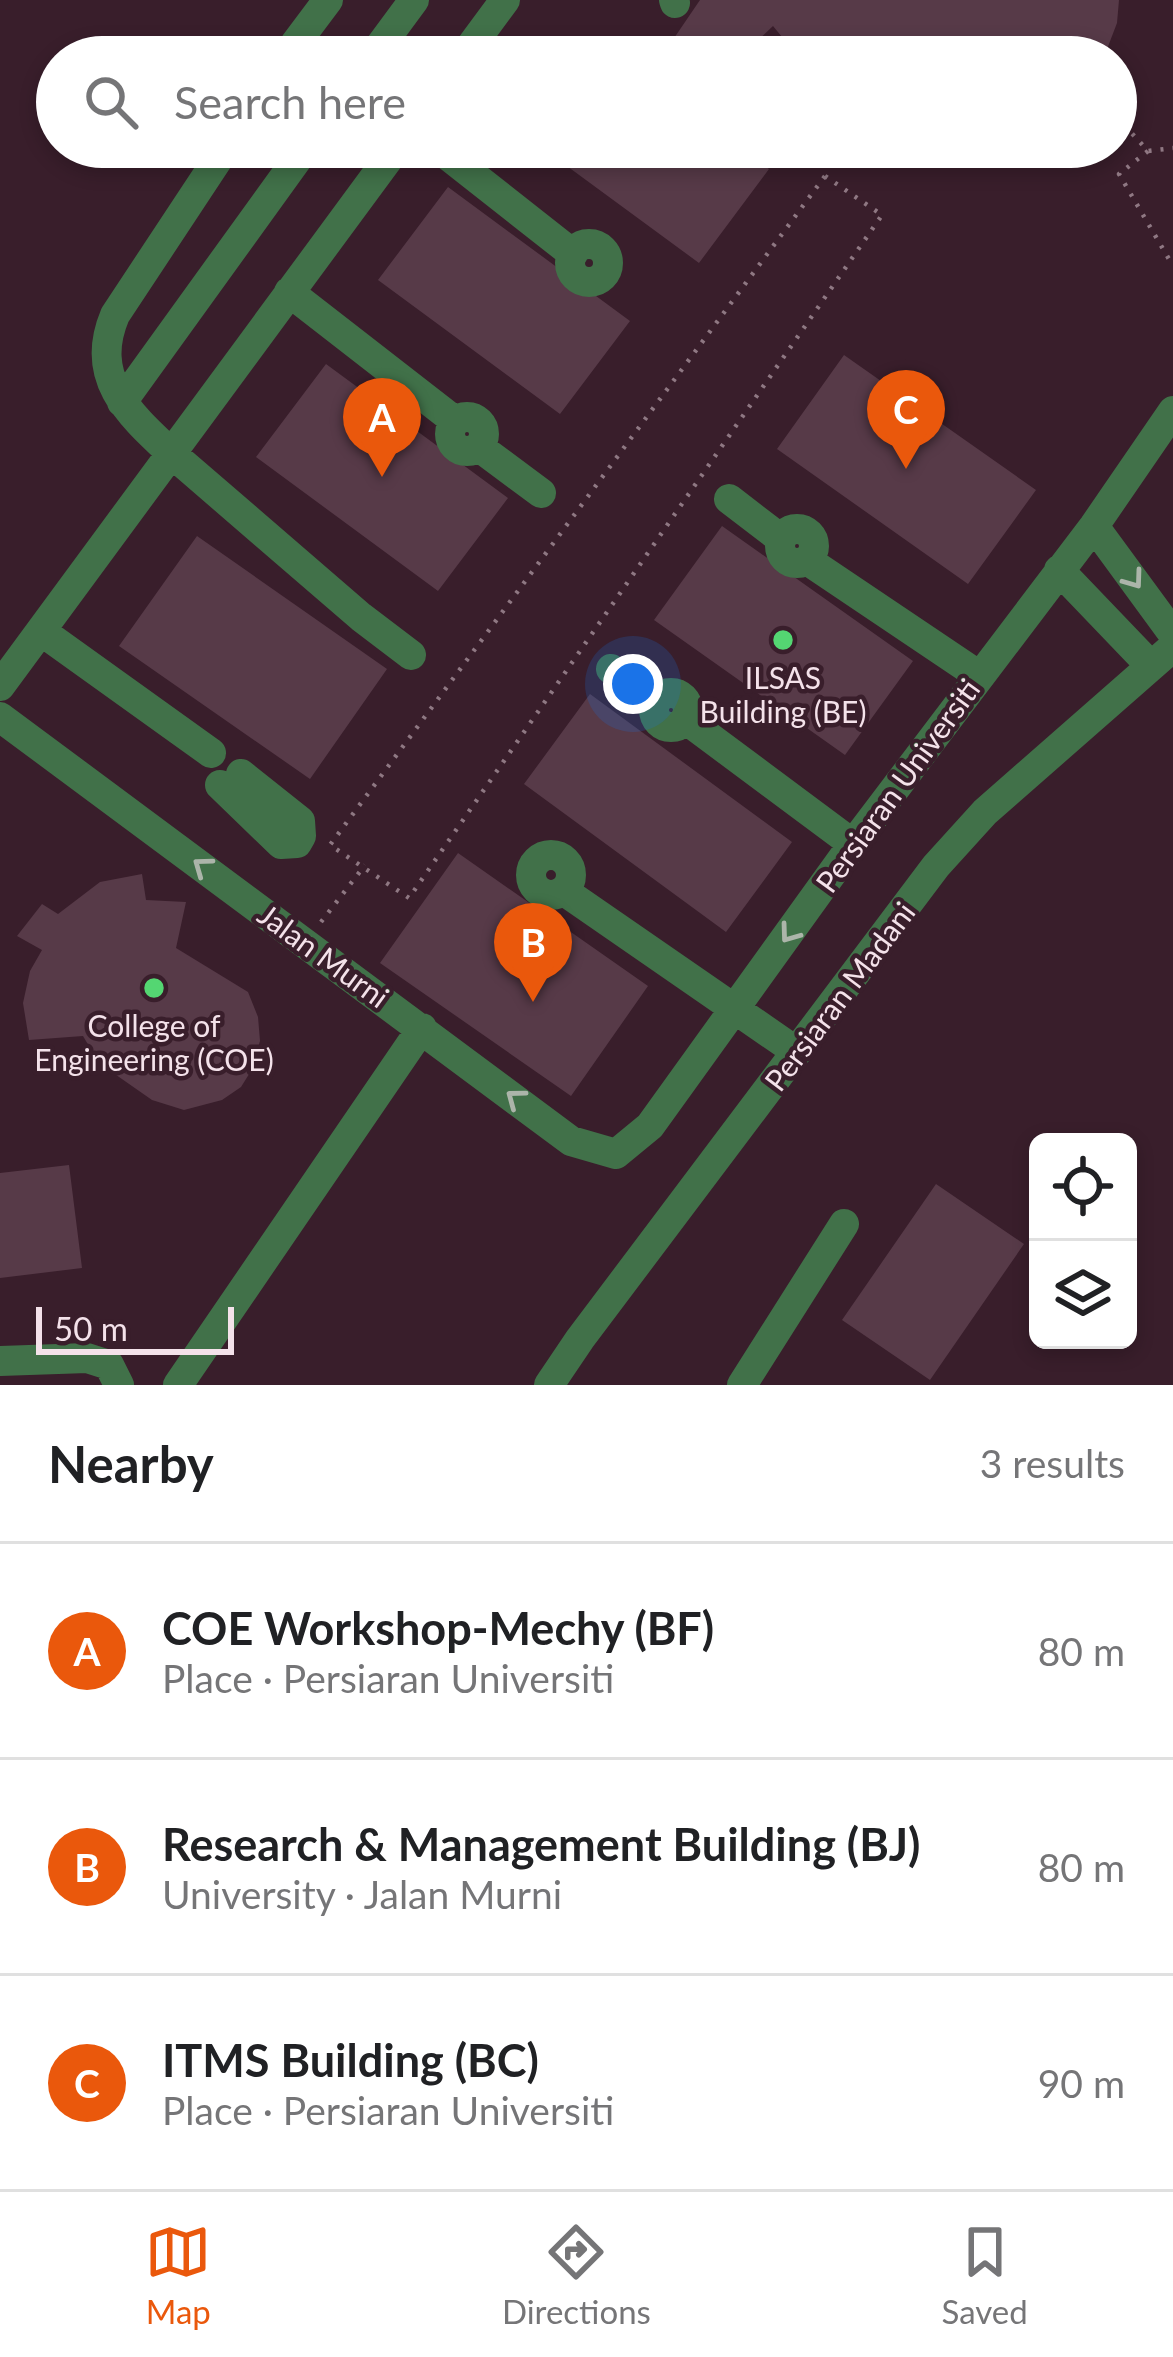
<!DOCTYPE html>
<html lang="en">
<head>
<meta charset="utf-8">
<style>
	body { margin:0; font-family:Lato,sans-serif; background:#f2f2f2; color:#202124 }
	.controls { position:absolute; right:36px; bottom:36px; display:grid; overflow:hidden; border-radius:18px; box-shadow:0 6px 18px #0003 }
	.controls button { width:108px; height:108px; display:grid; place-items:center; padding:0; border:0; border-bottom:3px solid #e0e0e0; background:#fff; color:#202124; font:60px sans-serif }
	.scale { position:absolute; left:36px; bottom:30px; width:198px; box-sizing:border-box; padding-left:12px; border:6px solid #f4e2ea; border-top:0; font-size:33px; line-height:42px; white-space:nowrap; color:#f4e2ea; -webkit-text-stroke:9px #391e2b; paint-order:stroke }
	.you { position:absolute; left:633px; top:684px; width:42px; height:42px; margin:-30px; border:9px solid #fff; border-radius:50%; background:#1a73e8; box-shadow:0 0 0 18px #1a73e833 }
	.badge { display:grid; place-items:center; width:78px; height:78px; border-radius:50%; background:#ea580c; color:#fff; font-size:39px; font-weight:700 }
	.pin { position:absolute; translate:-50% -99px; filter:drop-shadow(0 3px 6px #0008) }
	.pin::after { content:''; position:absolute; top:63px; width:42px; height:36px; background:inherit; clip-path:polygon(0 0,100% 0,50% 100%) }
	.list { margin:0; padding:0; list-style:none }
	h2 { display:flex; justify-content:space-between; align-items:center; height:156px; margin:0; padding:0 48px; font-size:51px }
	h2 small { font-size:39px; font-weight:400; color:#757577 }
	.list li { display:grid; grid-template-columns:78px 1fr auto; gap:36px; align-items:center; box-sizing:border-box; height:216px; padding:0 48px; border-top:3px solid #e0e0e0 }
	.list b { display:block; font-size:45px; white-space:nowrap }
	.list p { margin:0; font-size:39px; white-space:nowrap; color:#757577 }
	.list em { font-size:39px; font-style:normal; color:#757577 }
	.icon { flex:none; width:66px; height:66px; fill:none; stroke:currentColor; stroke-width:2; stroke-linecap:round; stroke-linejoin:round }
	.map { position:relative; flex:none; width:1173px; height:1385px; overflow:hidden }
	.search { position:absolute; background:#fff; box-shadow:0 6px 18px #0003; left:36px; right:36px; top:36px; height:132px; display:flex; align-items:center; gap:30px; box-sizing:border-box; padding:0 42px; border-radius:66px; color:#757577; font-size:45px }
	.sheet { height:804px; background:#fff }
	nav { display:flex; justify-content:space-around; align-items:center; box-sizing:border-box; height:168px; border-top:3px solid #e0e0e0; background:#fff; font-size:33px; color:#757577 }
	nav a { display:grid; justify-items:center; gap:6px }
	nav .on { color:#ea580c }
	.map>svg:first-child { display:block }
	.building { fill:#573a48 }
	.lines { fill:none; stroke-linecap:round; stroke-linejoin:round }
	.path { stroke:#8f7883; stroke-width:4.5; stroke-dasharray:3 9; stroke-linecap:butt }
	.minor { stroke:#417149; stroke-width:30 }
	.oneway { stroke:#acb5aa }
	.poi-dot { fill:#54d672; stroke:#391e2b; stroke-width:4.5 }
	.labels { text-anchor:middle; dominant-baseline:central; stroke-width:9; stroke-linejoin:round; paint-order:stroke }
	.poi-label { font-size:30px; fill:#f4e2ea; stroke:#391e2b }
	.street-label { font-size:30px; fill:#f4e2ea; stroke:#391e2b }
</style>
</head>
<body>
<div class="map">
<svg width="1173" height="1385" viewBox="0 0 1173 1385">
	<rect width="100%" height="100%" fill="#391e2b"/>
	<path class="building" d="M700 0H1119L1117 23 1104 57H806L791 48 773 26 752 46 668 47Z
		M587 36 616 57H571Z
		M541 147H739L769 169 699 263Z
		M448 187 630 321 560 414 378 280Z
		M844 355 1036 490 968 584 777 449Z
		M326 364 508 498 438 591 256 457Z
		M722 526 913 661 845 755 654 620Z
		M197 536 387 669 310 779 119 646Z
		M590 694 792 842 726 932 524 784Z
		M458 853 648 986 571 1096 380 963Z
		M142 874 146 900 186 902 176 948 248 992 258 1017 260 1041 251 1071 241 1087 222 1100 184 1110 152 1100 99 1063 83 1036 29 1040 23 1003 30 971 42 950 17 936 42 904 58 914 100 882Z
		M69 1165 82 1268 0 1278V1173Z
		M936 1184 1024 1244 930 1380 842 1320Z"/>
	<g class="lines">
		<path class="path" d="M1116 116 1148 151 1173 148
			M1148 151 1119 174 1173 266
			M825 176 882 215 409 898 330 845Z
			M321 922 365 865"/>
		<path class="minor" d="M674 0 675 3
			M295 44 328 0
			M372 57 414 0
			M463 57 505 0
			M226 147 115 315C89 377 127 412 171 453L361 617 411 655
			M437 147 573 254
			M570 263a19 19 0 1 1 38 0a19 19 0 1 1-38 0Z
			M289 292 455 421
			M122 402 306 147
			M450 434a17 17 0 1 1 34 0a17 17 0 1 1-34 0Z
			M479 447 541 493
			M729 499 781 539
			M1094 526 1173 634
			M780 546a17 17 0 1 1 34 0a17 17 0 1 1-34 0Z
			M807 560 978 675
			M1059 570 1150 665
			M41 631 211 753
			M611 669 655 704
			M0 686 397 147
			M654 710a17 17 0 1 1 34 0a17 17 0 1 1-34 0Z
			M0 717 571 1141 616 1154 650 1126 853 844 1094 526 1173 411
			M685 719 853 844
			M220 785 281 844 297 843 301 836 300 821 241 774
			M531 875a20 20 0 1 1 40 0a20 20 0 1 1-40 0Z
			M564 891 797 1052
			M0 1361 87 1358 109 1365 119 1385
			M178 1385 422 1028
			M549 1385 580 1339 936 866 985 812 1173 647
			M742 1385 844 1224"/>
	</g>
	<defs><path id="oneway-chevron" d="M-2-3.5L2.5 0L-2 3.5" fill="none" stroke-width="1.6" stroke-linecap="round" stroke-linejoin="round" transform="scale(3)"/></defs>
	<g class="oneway">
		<use href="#oneway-chevron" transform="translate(1134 580) rotate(54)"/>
		<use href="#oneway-chevron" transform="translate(202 866) rotate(-144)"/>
		<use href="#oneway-chevron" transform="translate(789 934) rotate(126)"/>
		<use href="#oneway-chevron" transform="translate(515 1098) rotate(-143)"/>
	</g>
	<g class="poi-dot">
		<circle cx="783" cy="640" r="12"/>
		<circle cx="154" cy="988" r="12"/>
	</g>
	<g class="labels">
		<g class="poi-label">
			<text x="783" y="677">ILSAS<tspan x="783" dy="34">Building (BE)</tspan></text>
			<text x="154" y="1025">College of<tspan x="154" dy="34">Engineering (COE)</tspan></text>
		</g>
		<g class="street-label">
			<text transform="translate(897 785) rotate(-54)">Persiaran Universiti</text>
			<text transform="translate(324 955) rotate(36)">Jalan Murni</text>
			<text transform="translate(839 996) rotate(-53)">Persiaran Madani</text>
		</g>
	</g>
</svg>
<div class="controls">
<button><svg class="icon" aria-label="locate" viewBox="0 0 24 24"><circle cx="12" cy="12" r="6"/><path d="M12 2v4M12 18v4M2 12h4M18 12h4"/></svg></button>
<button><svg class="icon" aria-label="layers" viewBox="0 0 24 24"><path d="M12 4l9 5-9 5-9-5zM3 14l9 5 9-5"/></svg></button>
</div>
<div class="scale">50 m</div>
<div class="you"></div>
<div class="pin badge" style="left:382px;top:477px">A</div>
<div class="pin badge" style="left:533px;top:1002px">B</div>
<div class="pin badge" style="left:906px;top:469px">C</div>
<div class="search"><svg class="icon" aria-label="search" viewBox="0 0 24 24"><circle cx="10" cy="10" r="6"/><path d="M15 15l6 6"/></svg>Search here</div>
</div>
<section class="sheet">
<h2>Nearby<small>3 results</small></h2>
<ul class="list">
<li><span class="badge">A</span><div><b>COE Workshop-Mechy (BF)</b><p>Place · Persiaran Universiti</p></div><em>80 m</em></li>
<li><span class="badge">B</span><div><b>Research &amp; Management Building (BJ)</b><p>University · Jalan Murni</p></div><em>80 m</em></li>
<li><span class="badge">C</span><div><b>ITMS Building (BC)</b><p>Place · Persiaran Universiti</p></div><em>90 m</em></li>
</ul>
</section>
<nav>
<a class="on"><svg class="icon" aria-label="map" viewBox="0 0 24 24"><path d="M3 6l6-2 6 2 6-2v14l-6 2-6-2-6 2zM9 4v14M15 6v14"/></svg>Map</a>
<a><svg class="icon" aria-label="directions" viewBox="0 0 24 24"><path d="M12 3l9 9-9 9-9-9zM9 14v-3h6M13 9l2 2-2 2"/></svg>Directions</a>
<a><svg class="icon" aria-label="saved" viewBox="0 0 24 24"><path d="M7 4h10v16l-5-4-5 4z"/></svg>Saved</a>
</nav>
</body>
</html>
